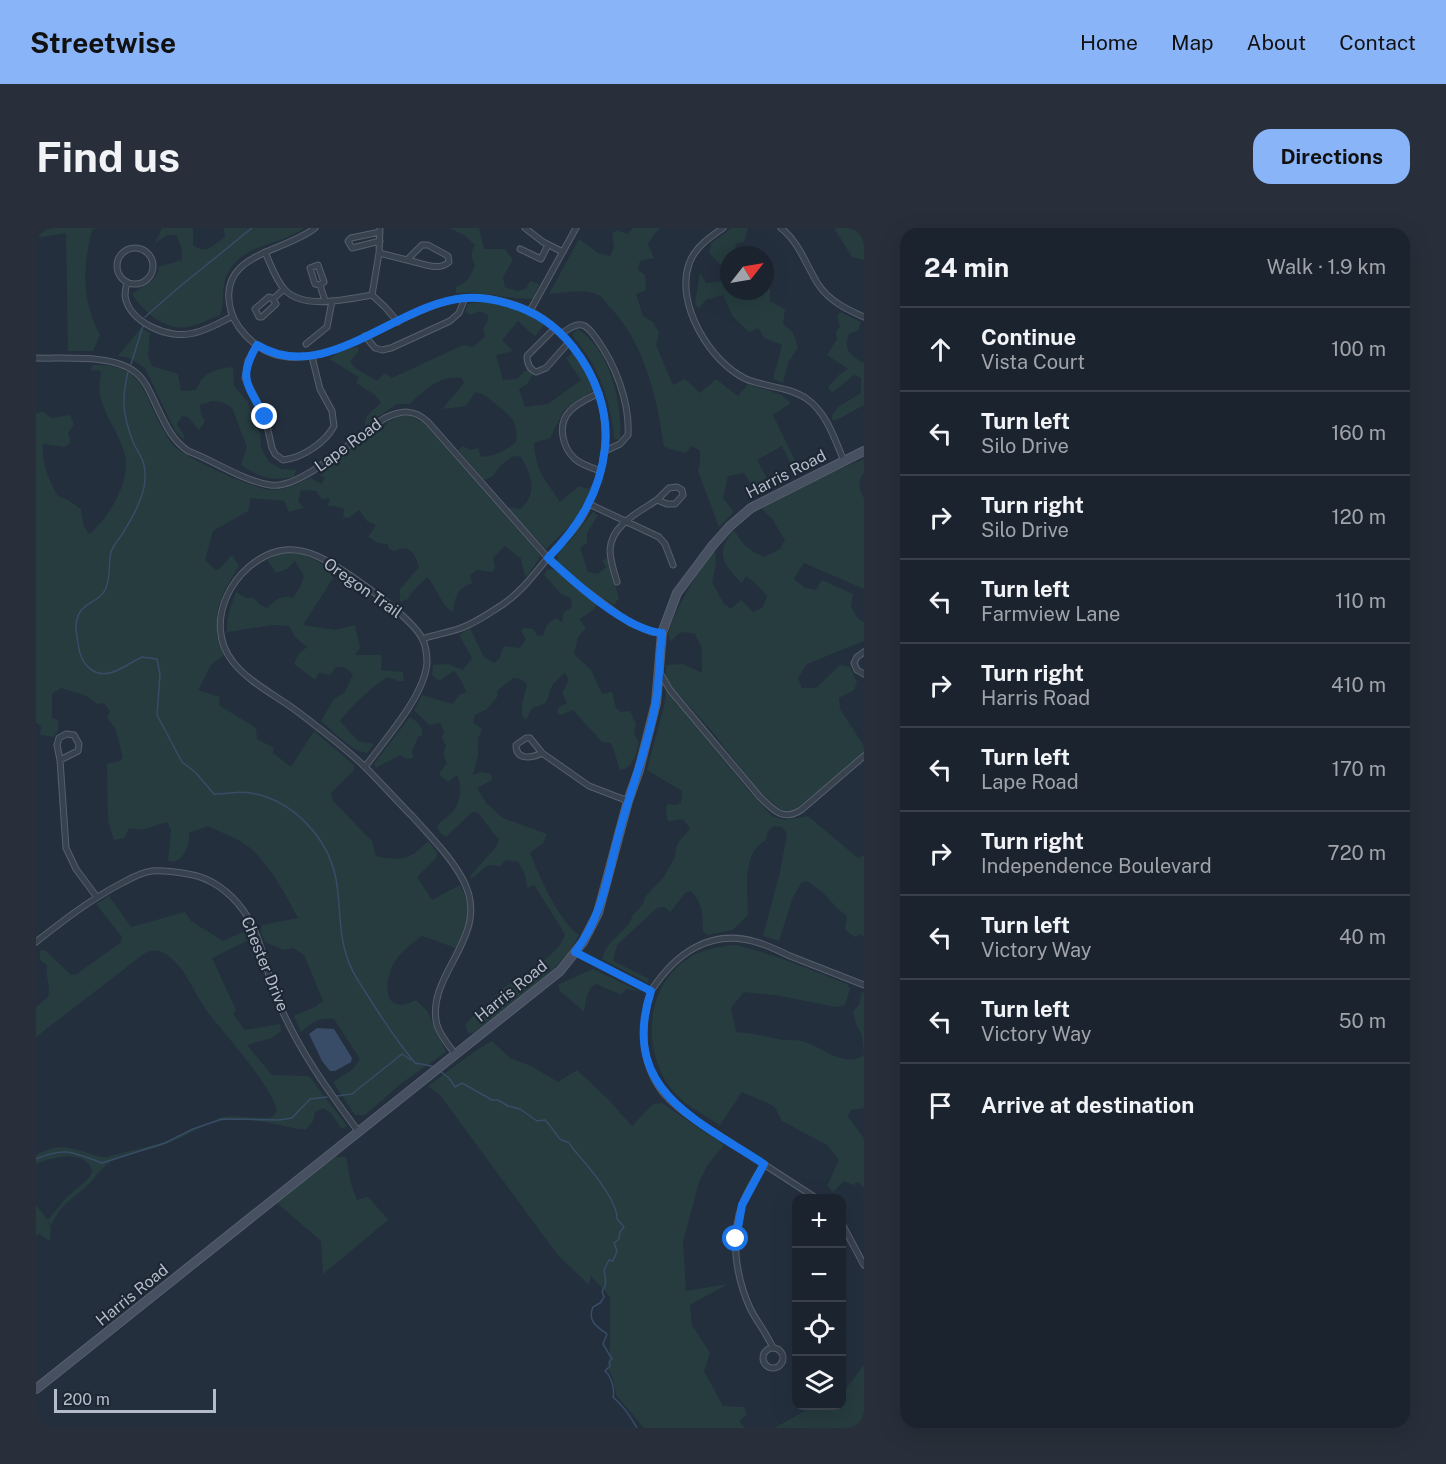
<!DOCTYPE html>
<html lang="en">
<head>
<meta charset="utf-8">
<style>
	body { margin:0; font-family:"Public Sans",sans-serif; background:#282f3a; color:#f1f3f6 }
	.controls { position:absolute; right:18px; bottom:18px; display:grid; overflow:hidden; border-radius:12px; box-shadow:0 6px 24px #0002 }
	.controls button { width:54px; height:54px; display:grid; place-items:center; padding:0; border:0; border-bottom:2px solid #39404a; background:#1b232e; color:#f1f3f6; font:30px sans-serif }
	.compass { position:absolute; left:684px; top:18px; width:54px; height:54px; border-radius:50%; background:#1b232e; box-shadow:0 6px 24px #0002; rotate:59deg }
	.scale { position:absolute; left:18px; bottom:15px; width:162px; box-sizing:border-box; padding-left:6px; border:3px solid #b4bcc9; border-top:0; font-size:16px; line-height:21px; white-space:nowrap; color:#b4bcc9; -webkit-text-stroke:4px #1d2633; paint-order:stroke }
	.stop { position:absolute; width:18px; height:18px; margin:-14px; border:4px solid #1a73e8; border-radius:50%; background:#fff }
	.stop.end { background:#1a73e8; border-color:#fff; box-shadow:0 2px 6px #0008 }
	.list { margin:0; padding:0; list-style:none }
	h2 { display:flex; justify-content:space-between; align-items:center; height:78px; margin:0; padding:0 24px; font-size:26px }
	h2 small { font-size:20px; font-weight:400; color:#a0a4aa }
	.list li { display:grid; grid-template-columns:39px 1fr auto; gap:18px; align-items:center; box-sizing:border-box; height:84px; padding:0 24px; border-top:2px solid #39404a }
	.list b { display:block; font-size:22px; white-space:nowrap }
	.list p { margin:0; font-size:20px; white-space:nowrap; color:#a0a4aa }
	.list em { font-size:20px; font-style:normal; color:#a0a4aa }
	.icon { flex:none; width:33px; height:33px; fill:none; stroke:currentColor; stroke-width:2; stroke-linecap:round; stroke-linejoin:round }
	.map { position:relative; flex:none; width:828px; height:1200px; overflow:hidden; border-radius:18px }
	header { display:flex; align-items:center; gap:36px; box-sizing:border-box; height:84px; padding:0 30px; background:#8ab4f8; color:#111 }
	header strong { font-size:28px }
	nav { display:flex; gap:33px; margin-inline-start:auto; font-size:21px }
	.intro { display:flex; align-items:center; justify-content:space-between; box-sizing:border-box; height:144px; padding:0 36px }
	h1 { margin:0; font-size:42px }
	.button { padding:15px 27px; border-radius:18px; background:#8ab4f8; color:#111; font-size:21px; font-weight:700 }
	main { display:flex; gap:36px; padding:0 36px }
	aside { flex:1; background:#1b232e; border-radius:18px; box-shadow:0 6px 24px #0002 }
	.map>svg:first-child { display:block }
	.green { fill:#263c3f }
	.water { fill:#394c67 }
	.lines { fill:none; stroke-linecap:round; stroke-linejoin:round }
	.stream { stroke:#394c67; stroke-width:1.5 }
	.street-casing { stroke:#565f6c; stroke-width:7 }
	.secondary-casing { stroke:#565f6c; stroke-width:10 }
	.street { stroke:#38414e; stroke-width:5 }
	.secondary { stroke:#465061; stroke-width:8 }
	.route { stroke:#1a73e8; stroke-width:8 }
	.labels { text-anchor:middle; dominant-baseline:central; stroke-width:4.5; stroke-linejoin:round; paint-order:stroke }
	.street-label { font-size:16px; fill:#b4bcc9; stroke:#1d2633 }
</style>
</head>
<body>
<header>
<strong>Streetwise</strong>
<nav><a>Home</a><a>Map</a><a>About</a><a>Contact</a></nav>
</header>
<div class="intro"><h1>Find us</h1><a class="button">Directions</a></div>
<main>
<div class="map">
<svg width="828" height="1200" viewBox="0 0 828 1200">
	<rect width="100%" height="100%" fill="#242f3e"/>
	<path class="green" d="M0 0H60L56 2C47 39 45 72 64 107L57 123H32L30 5 0 10Z
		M126 0H157V17C169 27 178 17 189 9L188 0H268C242 19 204 15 190 49 185 62 189 77 184 87 174 91 163 97 152 99 129 103 108 84 96 66L118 51 123 42 122 39 146 32V20L140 7H131L119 15Z
		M413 0H443L448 21H469L477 32 467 49 469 59 481 63 490 61 494 53 503 56 497 71C470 71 449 63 420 65V59C432 55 434 48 439 37 435 29 434 24 439 17L428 7Z
		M597 0H625L619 5 612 16 618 30 604 33 602 42 609 47 610 62 600 66 607 88 617 94 623 105 620 117 637 157 649 151 664 165 680 151 702 168 712 156 746 167 755 175 737 187 765 245 760 247 746 218 721 232 737 261 723 268 708 245 692 248 687 270 698 284 683 299 662 243 664 234V223L656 218 649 225 628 219C621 170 609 115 573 78 570 75 567 70 564 68 550 60 528 65 513 66L543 11 562 25 574 28 578 20 576 5 582 2 591 6Z
		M696 0H712L708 14 700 16 698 27H693V63H729V46L734 56V73L749 81 747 96 757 105 762 119 752 135 747 155 737 151 746 117 728 110 722 100 713 104 697 89 687 67 670 72 663 80 659 76 664 44 670 55 682 54 689 51 691 43 673 25 675 15Z
		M798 0H828V32L816 29Z
		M444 74C467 75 490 83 508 97L499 108 482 93 466 112 477 123 460 127 467 152 481 151 491 141 497 146 491 156 483 161 489 179 512 176 545 152 530 130 538 124 549 140 558 162 528 182 514 210 498 215C500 246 509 250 524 274L543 258 552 261 559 254 544 288 510 321 470 279 485 281C502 264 496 249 485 229L477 228 464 238 457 248 448 252 422 222 427 218 434 222 442 220 445 229C460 228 469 223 480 214 483 195 474 187 461 177 453 171 449 166 439 164L430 178 407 181C413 171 422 164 428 155L426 150C404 147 388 162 374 176H361L329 198C328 186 338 182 345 175L339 167 320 155 323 149 293 131 306 121 322 119V124L314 133 319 140 341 153 349 145 356 150 427 117 437 119 449 109 447 101 452 92V87L444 83 434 87 429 84 432 76Z
		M804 84 825 94 822 102 813 106C807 121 814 128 828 135V177L801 192H796V187L802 179 825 165V150L818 147 796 165 792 159 804 146 812 141 791 127 801 111 800 104 804 98 801 89Z
		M105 100 114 105 112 128 116 138 142 146 145 163 160 162C167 144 179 141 197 139L198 158 212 174 218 195 224 204 225 219 233 234 245 241 260 242 258 249C234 253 225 250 205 237L211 219 196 180 186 174 176 173 164 177 165 187 169 193 163 202 152 189 146 188 141 196 149 209 147 211 139 203 109 140 93 130 82 128Z
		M542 101C573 121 587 175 584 210L581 212 578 210C576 183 567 153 553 130 548 122 542 115 536 107Z
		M57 137C109 136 106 165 127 201 130 206 133 213 137 217 149 230 217 261 236 262 250 262 262 255 275 250L285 256 289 250 282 245 298 235 309 223 338 203 346 201 352 194 362 189 372 187 388 195 505 328 492 347 489 348 485 331 469 318 457 330 459 339 457 344 441 342 434 347 436 355C418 363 421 367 417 384 407 380 400 358 391 349L376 364 372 371 364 374V361L383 339C379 325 373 316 359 323L353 321 352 316 342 315 332 309 340 297 331 293 323 282 313 290 307 289 308 281 299 278H292L294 270 286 271 280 263 265 262 262 273 268 280 253 284 248 273 215 270 212 283 177 303 169 332 180 342 183 341 196 327 203 338C181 374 175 386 188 427L175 437 162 462 184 469 183 477 220 500 221 511 238 520 237 525 255 539 278 503 318 537V542L295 565 297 573 336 613 340 628C363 634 376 631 392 613L401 624V629L381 649 396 672 424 657C437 680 431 698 420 720L386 708C376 715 364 724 358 735 347 756 347 789 380 772L392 784 410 824 366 855 329 887H319L297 854 317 841 324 831 298 791C284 789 276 794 265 804L258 788 279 779 287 773 268 727 257 720 248 722 229 714 225 704 226 697 262 690C249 666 235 638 214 620 202 610 186 605 172 598L153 605C154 617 149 628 139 634L132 633 135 602 131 594 106 602 93 600 88 610 78 612 72 593 71 536 84 533 87 530 80 502 71 489 74 484 68 475 61 476C52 466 37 464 25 460L16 466V490L22 492V503L18 509 4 507 5 498 0 495V185L8 184 15 190 34 187 38 196 32 206 35 214 29 219 7 216C5 235 13 252 22 268L32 272 45 281 47 296 53 306C72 291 95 253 89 228 85 208 70 191 65 171 62 163 64 152 65 143L54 142Z
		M828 231V245C821 253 823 262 828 270V361L768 335 758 351 769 360 780 362 786 352 817 366 815 379 822 391 828 394V413L771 436 762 450 766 460H780L804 437 814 439 821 454 818 462 803 470 804 481 828 518V524L760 581 752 583 744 581 722 562 674 501 642 466 638 474 647 483 712 562 736 588 749 592 772 588 822 630 828 627V709L824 706 819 709 809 702 811 688C796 678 788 661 770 653L765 655 757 669 743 713 727 708 744 644 751 606 746 599 737 598 731 605 730 612C705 625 712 662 712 687L697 702 671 707 667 703C667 687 667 676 655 663L650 664 634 684 628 679 621 680 581 717 577 733 613 751 612 755 566 731 568 724 575 714 593 696 597 687 607 676 610 668 627 650 639 629 640 620 644 612 654 601 647 591 632 593 630 585 631 576 640 577 645 575 646 563 611 542 630 470V437L647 436 666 445V420L659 406C646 403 643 403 635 414L632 406C642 375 658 349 679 323L680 337 676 354 688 376 695 381 705 372 717 384 727 379 731 368 717 353 710 348 706 355C686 336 679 324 698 302 707 317 713 323 729 329L744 321 749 312 737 292 725 280 782 250Z
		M557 284 562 287 551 305V315L544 320 552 344 562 346 570 339 566 333 571 329 583 370 578 377 558 365 521 335 522 327 525 320 534 313Z
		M257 323 265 325 301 344 267 397 299 402 319 397 324 420 319 427H346L345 442 367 444 368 453H362L351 449C335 460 316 477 304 493L322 513 338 516 331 525C313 522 299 504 285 493L298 471 309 464 317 446 308 439H300L294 447 283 445 279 452 258 436 263 425 271 419 259 409 253 398 237 397 191 404C190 389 195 378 200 364L210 370H218L224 377 231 380C240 372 245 367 257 370L264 359 268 348 259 333 251 341 240 345 231 332 239 327Z
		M518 341 561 377 555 384 543 391 550 400 542 409 538 426 555 442 566 466 576 464 580 480 585 484 594 483 600 496 598 506 603 514C600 527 598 539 584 542 580 532 580 523 574 515L566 514 537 482 525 487 521 485 523 479 531 475 526 465 533 452 529 445C526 448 521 451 518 455 509 467 517 477 497 479L490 492 486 488V476L491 456 484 451 477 450 461 463V469L451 481 439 487 437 494 446 501 442 511V528L437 547 445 544 455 546 456 552 441 560 450 575 467 590 511 606 507 615 494 625C503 648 523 693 543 707 520 750 475 776 437 805H432L429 797C437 787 448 780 457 771 460 768 462 764 466 761 485 748 523 728 529 706L498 657 491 660 489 646 482 634 470 632 464 638 452 637 435 651V647L460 619 463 612 442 585 436 584 410 609 404 605 401 598C406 591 415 587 419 581 425 572 426 556 421 547L412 554 403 546 411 535 407 526 410 518 406 510 408 503 404 495 393 497 378 482 386 467 417 476 423 467 430 464 426 454 418 443 403 453 396 447 397 437 412 436 427 442 436 430 423 407 434 400 448 429 458 435 463 431 468 418 484 420 490 411 485 403 488 400 497 401 501 407 507 408 510 398 519 390 526 394 528 384 536 379 535 370 525 366 508 347 511 342Z
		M374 489 381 494 386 501V507L382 509 376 524 377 530 371 531 364 527 340 540 338 536 343 529Z
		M73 668 95 699 149 684 155 693 187 713 209 703 212 707 211 713 176 730 200 782 197 786 209 802 244 796 245 803 236 810 211 817 236 847 273 848 311 898 306 901 295 885 287 880 279 884 277 893 270 901C260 902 254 899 244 897 230 894 213 891 198 891 170 892 147 911 122 919 107 924 86 925 74 934 64 941 60 949 52 957 39 969 22 978 16 997L12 994 15 999 14 1013 3 1006 0 1008V977L12 992 30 970 53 950 56 943C49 920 17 929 0 936V927C21 916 30 918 52 925 58 927 63 929 70 929L126 915 184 890 193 888 232 890 238 888 241 882C233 855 192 810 174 787 158 767 152 742 131 727 124 722 117 721 109 725L0 809V779L12 769C15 757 9 749 11 737L4 732V723L9 722 35 747 41 746 85 714 86 709 60 676Z
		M700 717C738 726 775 742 811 756L814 761 809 777 800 779 739 767 708 764 695 780 700 804C716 805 727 808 742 811 750 813 758 811 766 813 786 818 807 841 828 827L826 807 820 796 817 783 823 777 826 764 828 765V880L815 882 812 889 828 910V960L822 954 817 957 808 953 797 964 791 958 803 932 791 917 746 893 738 878 706 864 684 897C666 886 645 875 633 858 605 818 610 754 656 728 669 721 685 718 700 717Z
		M557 741 603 763 590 761 585 767 560 756C550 761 550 774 548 784L523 762V756Z
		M456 813 474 830 495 838 522 854 541 842 571 870 596 898 617 876 626 875 688 917 671 938 663 954 647 1014 650 1063 692 1056 654 1077 656 1097 674 1125 668 1143 687 1178 708 1179 711 1187 703 1193 709 1200H608L580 1167 576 1148 572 1141 574 1123V1069L555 1048 553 1057 521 1026 404 867 392 858 439 823Z
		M297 929H310L315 956 321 972 331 969 334 971 352 992 287 1046 285 1013 241 975Z
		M828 1137V1200H738L778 1178H806V1166Z"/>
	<path class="water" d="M281 800 298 801 316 830 315 834 299 843H294L286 833 273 806Z"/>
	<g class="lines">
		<path class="stream" d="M109 89 142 60 216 0
			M95 136 107 98
			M92 144C85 172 87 189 98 216 104 228 110 234 109 250 109 269 95 292 85 308 81 313 77 318 75 324 72 336 75 348 70 360 65 373 51 373 44 384 38 394 40 404 42 415 44 437 59 453 82 442 90 438 98 433 106 429L121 431 124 446 121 487 146 534 159 544 178 566C191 567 202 562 215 565 256 572 292 609 300 651 305 678 302 705 312 732 316 745 325 757 332 768 347 792 361 814 380 836
			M379 835 396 838
			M405 844 413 850 419 859 426 855 456 872H462L472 878 484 881 501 893 509 892C515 898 519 905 524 911 526 913 530 913 532 914 535 916 536 920 538 922 551 937 582 972 581 991L588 999 584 1004 583 1011 578 1015 581 1023 577 1033 573 1032 568 1042C569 1050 572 1056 566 1063L568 1069 564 1075 557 1079C551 1093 561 1099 571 1106L567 1116 576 1131 573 1134 574 1138 569 1143C575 1148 579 1161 577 1169 585 1176 595 1189 601 1200
			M301 868 316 866 366 826 375 832
			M0 931C30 918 38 925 66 935L129 915 157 901 186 891 243 892 256 890 274 871 291 869"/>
		<defs>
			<path id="street" d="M279 0C248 25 179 25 195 83 199 97 208 107 219 116 279 162 365 75 429 70 454 68 482 76 503 88 516 96 527 107 537 119 578 170 578 229 548 286 539 304 523 316 510 332 496 349 485 364 466 377 455 384 442 393 430 398 417 404 401 406 386 411
				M344 0 343 25 336 67 349 79 362 94
				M489 0 507 14 527 24
				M687 0C674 9 658 20 653 36 639 76 674 134 710 151 729 159 754 159 771 171 791 185 799 212 808 233
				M745 0C763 14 770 37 782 56 793 73 810 81 828 89
				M344 13 316 20 312 13 315 10 344 4
				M386 17H392L412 28 413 34C402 44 385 35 371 32Z
				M81 38a18 18 0 1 1 36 0a18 18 0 1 1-36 0Z
				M484 21 505 31 512 17
				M229 24C235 37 239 51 249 62 268 82 311 71 336 67
				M343 25 371 32
				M91 54C90 58 89 64 89 68 93 95 134 112 158 105 172 102 185 94 197 88
				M284 57 279 56 274 40 282 37 288 54 284 57 289 73
				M237 71 240 76 226 89H223L219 81 233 69 237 71 248 61
				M494 83 540 0
				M519 100 491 128C491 135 493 141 500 144L510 140 533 114
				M525 106C531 102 539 95 546 97 552 98 556 105 560 110 579 136 594 174 592 207L584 216 569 223
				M329 108 339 120 346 122 355 120 414 93 423 85 429 70
				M270 116 291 99 296 73
				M221 117 212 133 209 150 229 189 236 220 239 226 247 232C266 230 289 215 298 198L296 183 284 161 276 129
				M0 130C28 131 77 126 99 144 110 152 115 167 121 179 129 196 136 212 152 223 179 233 205 252 234 257 266 262 321 207 349 190 366 182 378 181 392 194L512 330 537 353 594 395 616 404 626 405
				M563 165C553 170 541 175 534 183 521 196 526 219 539 231 546 237 556 240 565 243
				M641 259 646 262 647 267 639 276H631L621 272 633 260Z
				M553 276 623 309 629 316 637 337
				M581 354C578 344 574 332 574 322 575 297 603 284 621 272
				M828 424 821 429 818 435 821 442 828 446
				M624 445 634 462 723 568C736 581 747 594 765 582L828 528
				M490 510H494L506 525C496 530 480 533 480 517Z
				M506 525 553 558 592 573
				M24 532 42 523 43 516 38 507 30 506 23 510 21 517 24 532 30 620 40 641 60 668
				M329 539C349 511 388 469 391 435 391 428 390 419 387 412 376 388 305 339 281 328 268 322 256 320 243 323 198 334 165 394 197 434 213 455 245 470 266 487 288 504 311 521 330 540 346 556 361 573 377 589 394 608 414 628 426 650 459 708 388 745 401 797 404 807 413 818 419 826
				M0 714C28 692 55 671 86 655 95 650 106 644 116 643 127 642 140 644 152 646 174 649 194 664 207 682 226 708 229 742 241 771 262 821 290 860 322 903
				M539 724 615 763C639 726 674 700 720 714 732 717 743 723 754 728 779 738 803 747 828 757
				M615 763C604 798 604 837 629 867 646 886 671 899 692 913 721 932 751 951 780 970
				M728 936C720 949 711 963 706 977 694 1010 700 1049 714 1080 721 1094 731 1106 737 1120
				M806 996 828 1037
				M727 1130a10 10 0 1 1 20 0a10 10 0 1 1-20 0Z"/>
			<path id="secondary" d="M0 1161 524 743 547 714 562 685 592 573 603 542 620 475 626 405 641 365 677 317 694 298 715 280 828 223"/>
		</defs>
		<use href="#street" class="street-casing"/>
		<use href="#secondary" class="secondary-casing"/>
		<use href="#street" class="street"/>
		<use href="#secondary" class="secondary"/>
	</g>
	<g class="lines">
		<path class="route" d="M229 189C212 157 201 151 221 117 290 159 361 74 430 70 444 69 456 71 470 75 497 82 519 96 537 119 559 147 573 183 569 220 564 265 543 298 512 330 538 354 590 402 626 405 623 428 624 451 620 473 612 518 595 561 583 605 572 646 566 690 539 724L615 763C583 861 659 891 728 936L706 977 700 1011"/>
	</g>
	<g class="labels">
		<g class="street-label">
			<text transform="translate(312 217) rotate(-36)">Lape Road</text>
			<text transform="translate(750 246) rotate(-27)">Harris Road</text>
			<text transform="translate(327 360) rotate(35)">Oregon Trail</text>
			<text transform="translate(229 736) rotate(68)">Chester Drive</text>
			<text transform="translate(475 763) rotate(-39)">Harris Road</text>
			<text transform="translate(96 1067) rotate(-39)">Harris Road</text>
		</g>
	</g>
</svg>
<div class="controls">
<button>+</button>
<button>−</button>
<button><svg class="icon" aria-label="locate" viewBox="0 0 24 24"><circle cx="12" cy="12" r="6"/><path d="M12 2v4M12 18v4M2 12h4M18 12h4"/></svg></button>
<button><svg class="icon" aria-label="layers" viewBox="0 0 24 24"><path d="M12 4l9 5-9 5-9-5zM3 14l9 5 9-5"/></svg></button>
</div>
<svg class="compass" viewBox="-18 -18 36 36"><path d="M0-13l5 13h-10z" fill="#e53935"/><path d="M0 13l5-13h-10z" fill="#a0a4aa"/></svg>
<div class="scale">200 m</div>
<div class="stop" style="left:700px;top:1011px"></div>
<div class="stop end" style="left:229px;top:189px"></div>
</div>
<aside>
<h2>24 min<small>Walk · 1.9 km</small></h2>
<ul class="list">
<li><svg class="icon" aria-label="ahead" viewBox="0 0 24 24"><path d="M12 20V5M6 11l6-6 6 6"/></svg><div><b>Continue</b><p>Vista Court</p></div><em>100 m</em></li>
<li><svg class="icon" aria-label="left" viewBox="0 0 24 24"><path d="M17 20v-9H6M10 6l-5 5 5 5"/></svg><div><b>Turn left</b><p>Silo Drive</p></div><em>160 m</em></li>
<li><svg class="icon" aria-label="right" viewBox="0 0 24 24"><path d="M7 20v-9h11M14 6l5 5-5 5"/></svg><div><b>Turn right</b><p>Silo Drive</p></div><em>120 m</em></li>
<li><svg class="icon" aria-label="left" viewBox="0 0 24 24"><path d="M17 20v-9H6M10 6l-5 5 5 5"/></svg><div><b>Turn left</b><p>Farmview Lane</p></div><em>110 m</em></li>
<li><svg class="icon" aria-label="right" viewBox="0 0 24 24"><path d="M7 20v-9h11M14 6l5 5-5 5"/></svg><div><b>Turn right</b><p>Harris Road</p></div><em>410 m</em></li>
<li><svg class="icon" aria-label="left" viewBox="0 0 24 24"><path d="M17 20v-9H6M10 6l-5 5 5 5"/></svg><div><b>Turn left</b><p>Lape Road</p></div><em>170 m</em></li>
<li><svg class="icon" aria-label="right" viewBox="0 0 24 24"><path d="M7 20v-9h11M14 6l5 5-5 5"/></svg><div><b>Turn right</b><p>Independence Boulevard</p></div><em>720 m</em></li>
<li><svg class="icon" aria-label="left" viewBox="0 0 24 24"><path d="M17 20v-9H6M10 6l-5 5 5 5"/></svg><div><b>Turn left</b><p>Victory Way</p></div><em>40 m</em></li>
<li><svg class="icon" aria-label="left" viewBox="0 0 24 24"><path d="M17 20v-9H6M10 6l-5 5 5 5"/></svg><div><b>Turn left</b><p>Victory Way</p></div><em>50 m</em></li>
<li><svg class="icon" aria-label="arrive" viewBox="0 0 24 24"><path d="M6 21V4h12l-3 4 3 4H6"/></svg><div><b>Arrive at destination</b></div></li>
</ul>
</aside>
</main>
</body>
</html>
